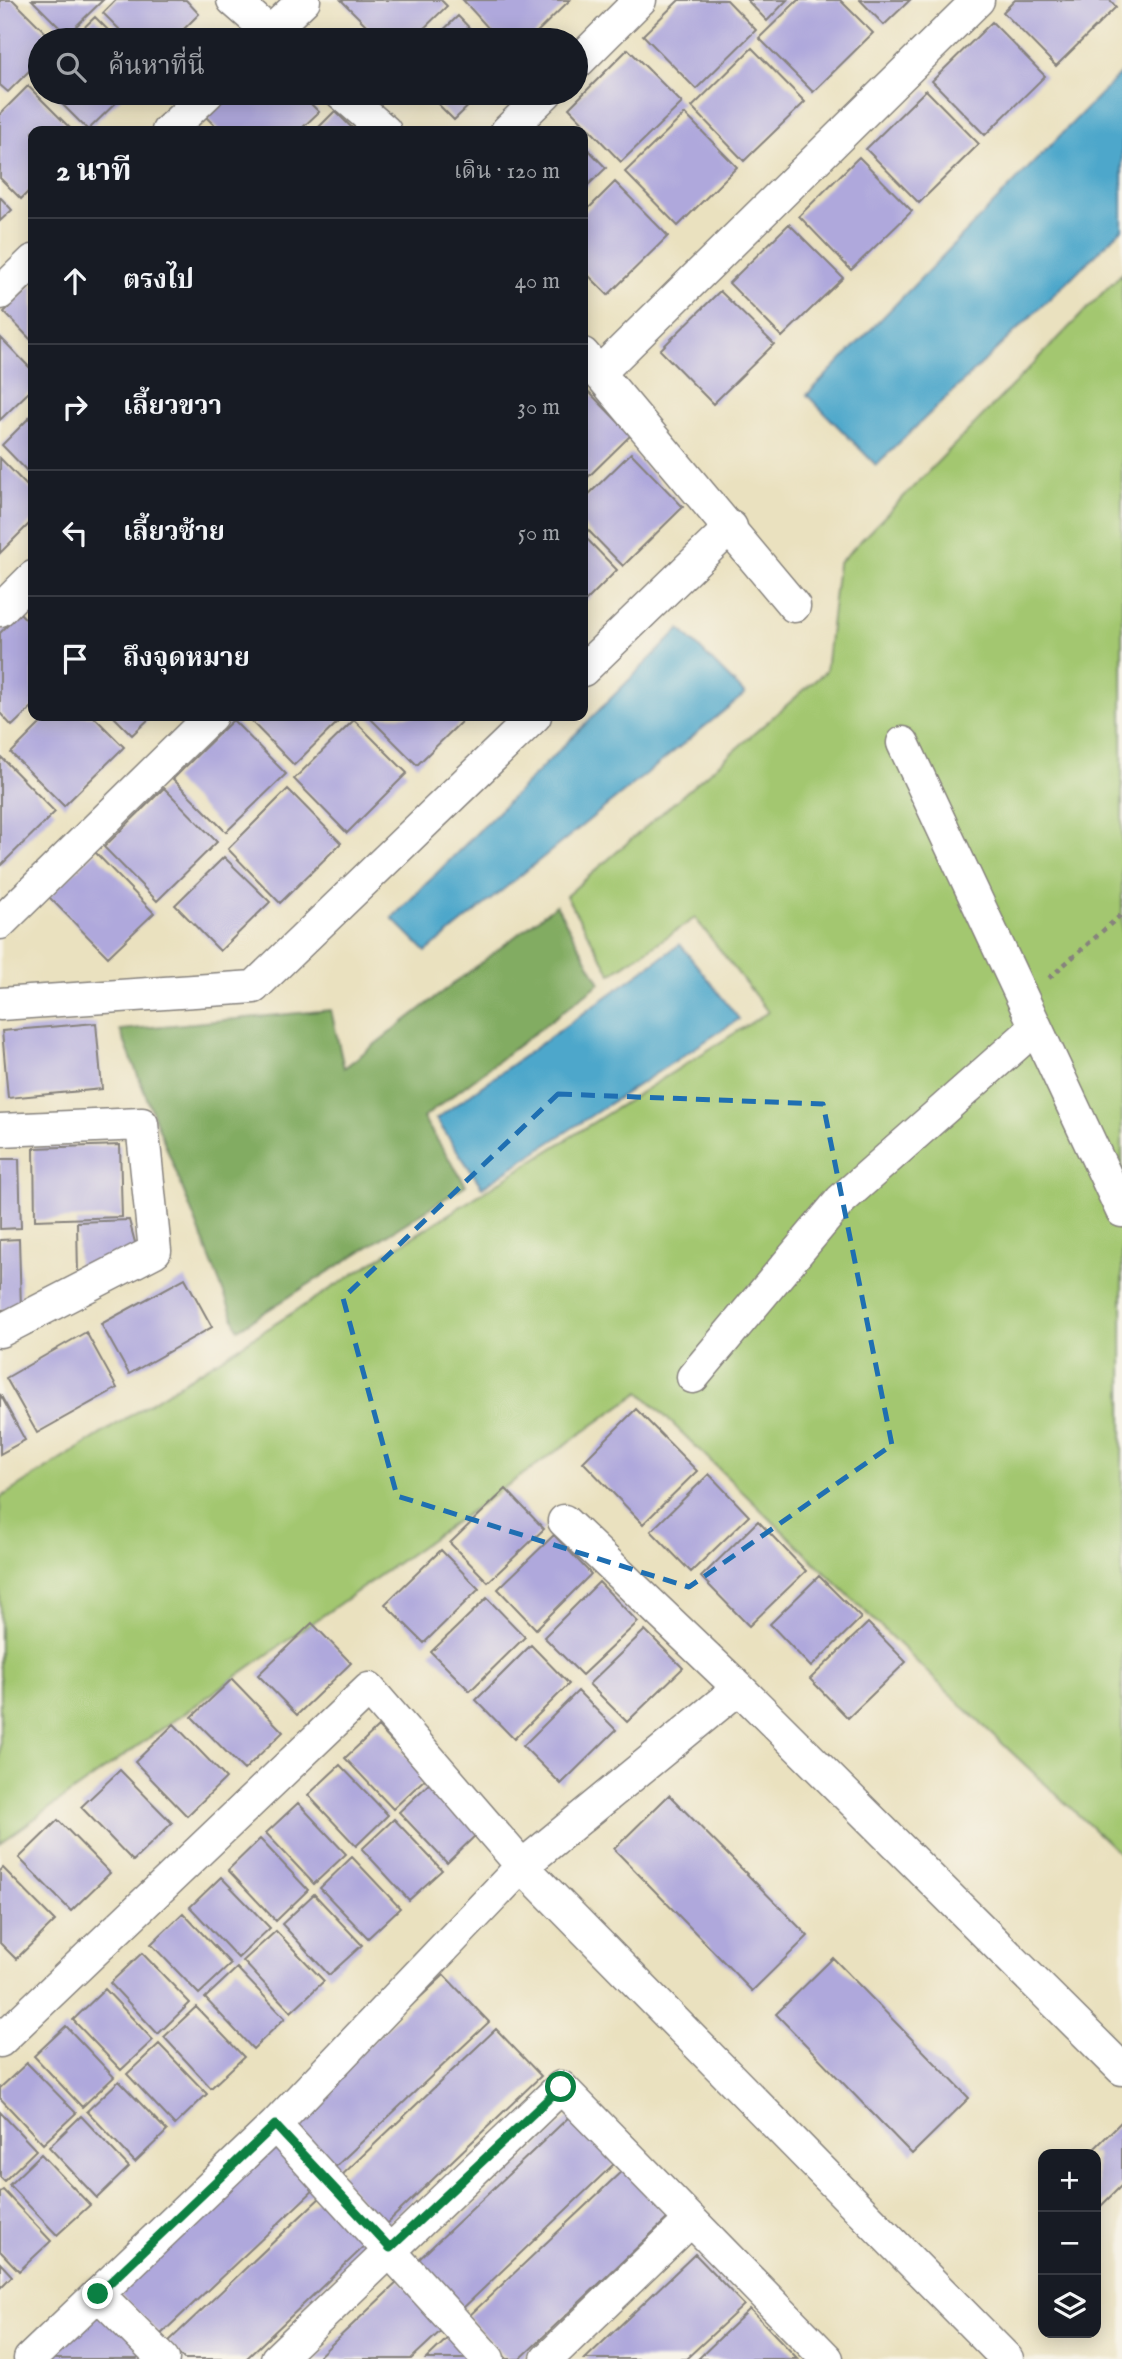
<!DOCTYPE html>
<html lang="th">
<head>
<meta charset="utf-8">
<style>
	body { margin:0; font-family:"IM FELL English","Noto Serif Thai",serif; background:#242831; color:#f1f3f6 }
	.controls { position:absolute; right:21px; bottom:21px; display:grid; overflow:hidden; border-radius:14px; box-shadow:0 4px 18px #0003 }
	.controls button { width:63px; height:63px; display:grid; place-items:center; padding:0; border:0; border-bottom:2px solid #363941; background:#171b24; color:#f1f3f6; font:35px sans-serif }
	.stop { position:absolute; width:21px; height:21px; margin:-16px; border:5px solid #0b8043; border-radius:50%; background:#fff }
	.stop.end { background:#0b8043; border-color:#fff; box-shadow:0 2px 7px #0008 }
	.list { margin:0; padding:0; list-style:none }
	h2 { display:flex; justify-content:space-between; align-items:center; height:91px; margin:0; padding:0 28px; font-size:30px }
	h2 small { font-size:23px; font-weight:400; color:#9ea1a6 }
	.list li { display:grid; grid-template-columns:46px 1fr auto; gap:21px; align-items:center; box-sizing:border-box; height:126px; padding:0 28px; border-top:2px solid #363941 }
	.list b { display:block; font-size:26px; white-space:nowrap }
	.list em { font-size:23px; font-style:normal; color:#9ea1a6 }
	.icon { flex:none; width:38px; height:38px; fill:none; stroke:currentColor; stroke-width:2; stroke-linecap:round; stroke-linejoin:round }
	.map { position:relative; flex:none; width:1122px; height:2359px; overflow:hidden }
	.search { position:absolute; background:#171b24; box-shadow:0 4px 18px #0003; left:28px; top:28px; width:560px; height:77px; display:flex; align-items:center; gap:18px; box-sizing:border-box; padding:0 24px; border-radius:38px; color:#9ea1a6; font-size:26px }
	.panel { position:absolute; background:#171b24; box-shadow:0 4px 18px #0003; left:28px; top:126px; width:560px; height:595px; border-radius:14px }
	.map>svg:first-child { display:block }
	.green { fill:#a3c770; stroke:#627456; stroke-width:2 }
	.forest { fill:#82ac62; stroke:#52674e; stroke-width:2 }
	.water { fill:#4ea7cb; stroke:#386483; stroke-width:2 }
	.building { fill:#afa8dc }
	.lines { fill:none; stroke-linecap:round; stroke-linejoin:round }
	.minor-casing { stroke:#86827d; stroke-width:35 }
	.path { stroke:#86827d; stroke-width:4.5; stroke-dasharray:5 5; stroke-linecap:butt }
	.minor { stroke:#fff; stroke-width:32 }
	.route { stroke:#0b8043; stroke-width:9 }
	.marked { fill:none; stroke:#1f6fb2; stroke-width:5; stroke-dasharray:14 9; stroke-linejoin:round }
</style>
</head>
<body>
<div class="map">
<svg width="1122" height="2359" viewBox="0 0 1122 2359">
	<rect width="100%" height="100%" fill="#f7f3e8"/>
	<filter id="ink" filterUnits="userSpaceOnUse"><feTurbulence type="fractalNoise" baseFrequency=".0143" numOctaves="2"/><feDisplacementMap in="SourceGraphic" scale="14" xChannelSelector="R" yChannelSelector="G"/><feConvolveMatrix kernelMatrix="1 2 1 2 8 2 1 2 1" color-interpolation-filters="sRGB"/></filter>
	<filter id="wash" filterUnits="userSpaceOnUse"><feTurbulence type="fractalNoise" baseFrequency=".00686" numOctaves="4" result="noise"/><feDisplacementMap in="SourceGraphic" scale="28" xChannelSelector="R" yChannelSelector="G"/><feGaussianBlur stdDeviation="1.57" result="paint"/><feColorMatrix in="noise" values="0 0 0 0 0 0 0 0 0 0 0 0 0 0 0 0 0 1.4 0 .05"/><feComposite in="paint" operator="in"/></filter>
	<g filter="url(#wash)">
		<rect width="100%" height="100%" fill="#eae1bf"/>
		<path class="green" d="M1122 273V1856L955 1699 640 1392 0 1843V1498L768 1012 695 918 611 974 566 896 826 671 838 564Z"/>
		<path class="forest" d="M556 905 600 983 423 1118 466 1185 238 1329 120 1030 331 1010 344 1068Z"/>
		<path class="water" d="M1122 72V229L876 465 807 395Z
			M680 629 745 694 426 952 392 918Z
			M680 944 739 1019 482 1187 436 1119Z"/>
		<g id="blocks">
			<path class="building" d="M0 0H13L53 40H40V60L8 92 0 85Z
				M32 0H103L67 35Z
				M116 0H186L199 14 173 40H130L103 13Z
				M341 0H441L447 6 412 40H381Z
				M463 0H570L529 40H499Z
				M679 0H727L756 30 696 89 643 35Z
				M747 0H787L767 21Z
				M798 0H840L873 33 813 92 759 38Z
				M860 0H910L884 25Z
				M1015 0H1110L1116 7 1056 66 1003 12Z
				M458 16 481 40H433Z
				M95 17 118 40H71Z
				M992 22 1045 76 985 135 932 81Z
				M752 48 805 102 744 161 692 107Z
				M628 49 682 103 621 162 569 108Z
				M28 86 73 131H33V187L21 199 0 178V114Z
				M926 90 979 144 919 203 866 149Z
				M51 93H126L88 130Z
				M230 93H300L319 112 299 131H220L206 117Z
				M427 93H482L454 120Z
				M335 111 355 131H315Z
				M685 114 737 167 678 226 625 172Z
				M583 144 606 168 583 190Z
				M859 157 912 211 851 270 799 216Z
				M615 182 668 236 608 295 583 270V214Z
				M0 197 12 210 0 221Z
				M789 224 843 278 782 337 729 283Z
				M33 284V342L4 312Z
				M720 291 774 344 713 404 660 350Z
				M0 337 33 371V388L0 420Z
				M583 386 631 435 583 482Z
				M33 414V477L2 445Z
				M631 453 683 507 623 566 583 525V500Z
				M0 458 33 492V520L0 553Z
				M583 535 617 570 583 604Z
				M20 613 33 627V706L12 726 0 713V633Z
				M48 716H93L124 747 64 806 11 753Z
				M113 716H152L132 735Z
				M246 716H344L294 765Z
				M368 716H467L417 765Z
				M233 720 286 774 226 832 173 779Z
				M354 720 407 773 347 833 294 779Z
				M2 758 55 812 0 866V760Z
				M164 788 217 842 157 901 104 847Z
				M288 789 341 843 280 903 228 849Z
				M95 852 154 913 108 957 49 897Z
				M224 857 270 902 220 951 175 905Z
				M96 1023 102 1089 8 1098 2 1031Z
				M120 1145 122 1217 35 1220 34 1148Z
				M0 1159H19L21 1228 0 1229Z
				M129 1220 137 1250 78 1276 77 1222Z
				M19 1239 21 1309 0 1310V1240Z
				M185 1278 212 1327 129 1374 101 1324Z
				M86 1332 117 1388 37 1433 6 1378Z
				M0 1394 25 1440 0 1454Z
				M636 1409 697 1471 643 1524 583 1462Z
				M709 1474 749 1516 691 1572 651 1531Z
				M506 1489 544 1529 488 1582 450 1543Z
				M758 1521 806 1571 749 1626 701 1577Z
				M554 1535 591 1574 536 1629 498 1589Z
				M441 1550 479 1589 424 1643 385 1604Z
				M819 1576 861 1618 811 1667 770 1624Z
				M599 1582 638 1622 582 1675 544 1637Z
				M487 1598 525 1637 470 1691 431 1652Z
				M312 1623 351 1663 297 1715 258 1675Z
				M868 1623 906 1662 848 1718 810 1679Z
				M645 1630 683 1668 627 1722 589 1684Z
				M531 1645 569 1684 514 1739 476 1700Z
				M232 1679 283 1732 244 1770 192 1717Z
				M578 1691 616 1730 561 1784 523 1746Z
				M174 1724 226 1778 187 1816 135 1762Z
				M378 1727 426 1778 393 1809 345 1758Z
				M340 1765 388 1815 356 1846 308 1795Z
				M120 1770 172 1823 133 1861 81 1807Z
				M431 1782 479 1832 447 1863 399 1812Z
				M669 1795 808 1936 752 1991 614 1849Z
				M298 1803 346 1854 314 1884 266 1833Z
				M394 1819 442 1870 409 1900 362 1849Z
				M58 1820 110 1873 71 1911 19 1858Z
				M260 1839 308 1890 276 1921 228 1870Z
				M352 1857 400 1908 368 1938 320 1888Z
				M3 1868 55 1921 16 1959 0 1943V1871Z
				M221 1877 270 1928 238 1958 190 1907Z
				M314 1894 362 1945 329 1975 282 1924Z
				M183 1913 231 1964 199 1994 151 1944Z
				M276 1931 324 1981 291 2012 243 1961Z
				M142 1953 190 2003 158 2034 110 1983Z
				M833 1958 969 2098 912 2154 776 2014Z
				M237 1968 285 2018 253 2049 205 1998Z
				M444 1975 489 2022 332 2170 287 2122Z
				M105 1989 153 2040 121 2070 73 2020Z
				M196 2007 244 2057 211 2088 164 2037Z
				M66 2026 114 2077 82 2107 34 2056Z
				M496 2029 541 2076 385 2225 340 2177Z
				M159 2044 207 2094 175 2125 127 2074Z
				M27 2063 76 2113 43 2144 0 2098V2088Z
				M119 2081 167 2131 135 2162 87 2111Z
				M0 2112 36 2150 4 2181 0 2177Z
				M571 2115 616 2162 460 2311 415 2263Z
				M81 2116 129 2167 97 2198 49 2147Z
				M1122 2121V2185L1098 2209 1096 2154H1089Z
				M271 2139 317 2187 160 2335 115 2288Z
				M41 2154 90 2205 57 2235 9 2185Z
				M624 2169 669 2217 520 2359H507L468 2317Z
				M3 2190 51 2241 19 2271 0 2251V2192Z
				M324 2194 369 2242 246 2359H184L168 2342Z
				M695 2254 744 2305 686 2359H585Z
				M0 2263 12 2276 0 2288Z
				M400 2280 444 2328 411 2359H316Z
				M102 2302 147 2350 137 2359H42Z
				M750 2309 798 2359H698Z
				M452 2334 476 2359H426Z"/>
		</g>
	</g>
	<g filter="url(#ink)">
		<use href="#blocks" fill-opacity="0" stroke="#86827d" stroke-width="2"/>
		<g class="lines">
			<defs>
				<path id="minor" d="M233 0 279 40
					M262 40 304 0
					M576 64 640 0
					M341 93 385 131
					M168 131 208 93
					M507 131 546 93
					M0 293 33 261
					M583 354 794 606
					M598 374 978 0
					M0 610 33 577
					M583 670 731 527
					M903 743 1122 1211
					M0 923 211 716
					M0 1004 254 987 535 716
					M0 1130 142 1124 155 1251 0 1331
					M693 1377 841 1200 1034 1029
					M564 1521 739 1688 1122 2069
					M0 2041 369 1689 522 1866 1007 2359
					M275 2125 488 2359
					M98 2294 163 2359
					M30 2359 275 2125 522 1866 739 1688
					M277 2359 561 2087 827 2359
					M547 2359 690 2221"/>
			</defs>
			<use href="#minor" class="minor-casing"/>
			<path class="path" d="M1049 978 1122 914"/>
			<use href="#minor" class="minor"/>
		</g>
	</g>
	<g class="lines" filter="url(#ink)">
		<path class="route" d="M98 2294 275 2125 390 2248 561 2087"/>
	</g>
	<path class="marked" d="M558 1094 823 1104 892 1445 689 1587 397 1496 343 1298Z"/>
</svg>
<div class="controls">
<button>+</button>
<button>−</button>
<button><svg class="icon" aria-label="layers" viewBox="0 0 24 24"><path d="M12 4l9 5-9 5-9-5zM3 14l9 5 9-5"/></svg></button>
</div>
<div class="stop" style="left:561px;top:2087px"></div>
<div class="stop end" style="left:98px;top:2294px"></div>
<div class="search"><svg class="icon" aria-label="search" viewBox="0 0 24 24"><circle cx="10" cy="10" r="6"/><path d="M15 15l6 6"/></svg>ค้นหาที่นี่</div>
<section class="panel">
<h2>2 นาที<small>เดิน · 120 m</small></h2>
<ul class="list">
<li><svg class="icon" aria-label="ahead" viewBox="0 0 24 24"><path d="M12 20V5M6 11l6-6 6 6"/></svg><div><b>ตรงไป</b></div><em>40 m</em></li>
<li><svg class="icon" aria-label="right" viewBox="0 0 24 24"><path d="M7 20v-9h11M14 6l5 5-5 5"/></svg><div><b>เลี้ยวขวา</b></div><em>30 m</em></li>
<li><svg class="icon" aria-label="left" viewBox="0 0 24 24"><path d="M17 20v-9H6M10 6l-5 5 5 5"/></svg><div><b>เลี้ยวซ้าย</b></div><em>50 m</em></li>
<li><svg class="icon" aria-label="arrive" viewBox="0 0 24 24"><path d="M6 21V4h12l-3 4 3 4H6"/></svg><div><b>ถึงจุดหมาย</b></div></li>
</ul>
</section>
</div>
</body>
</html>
